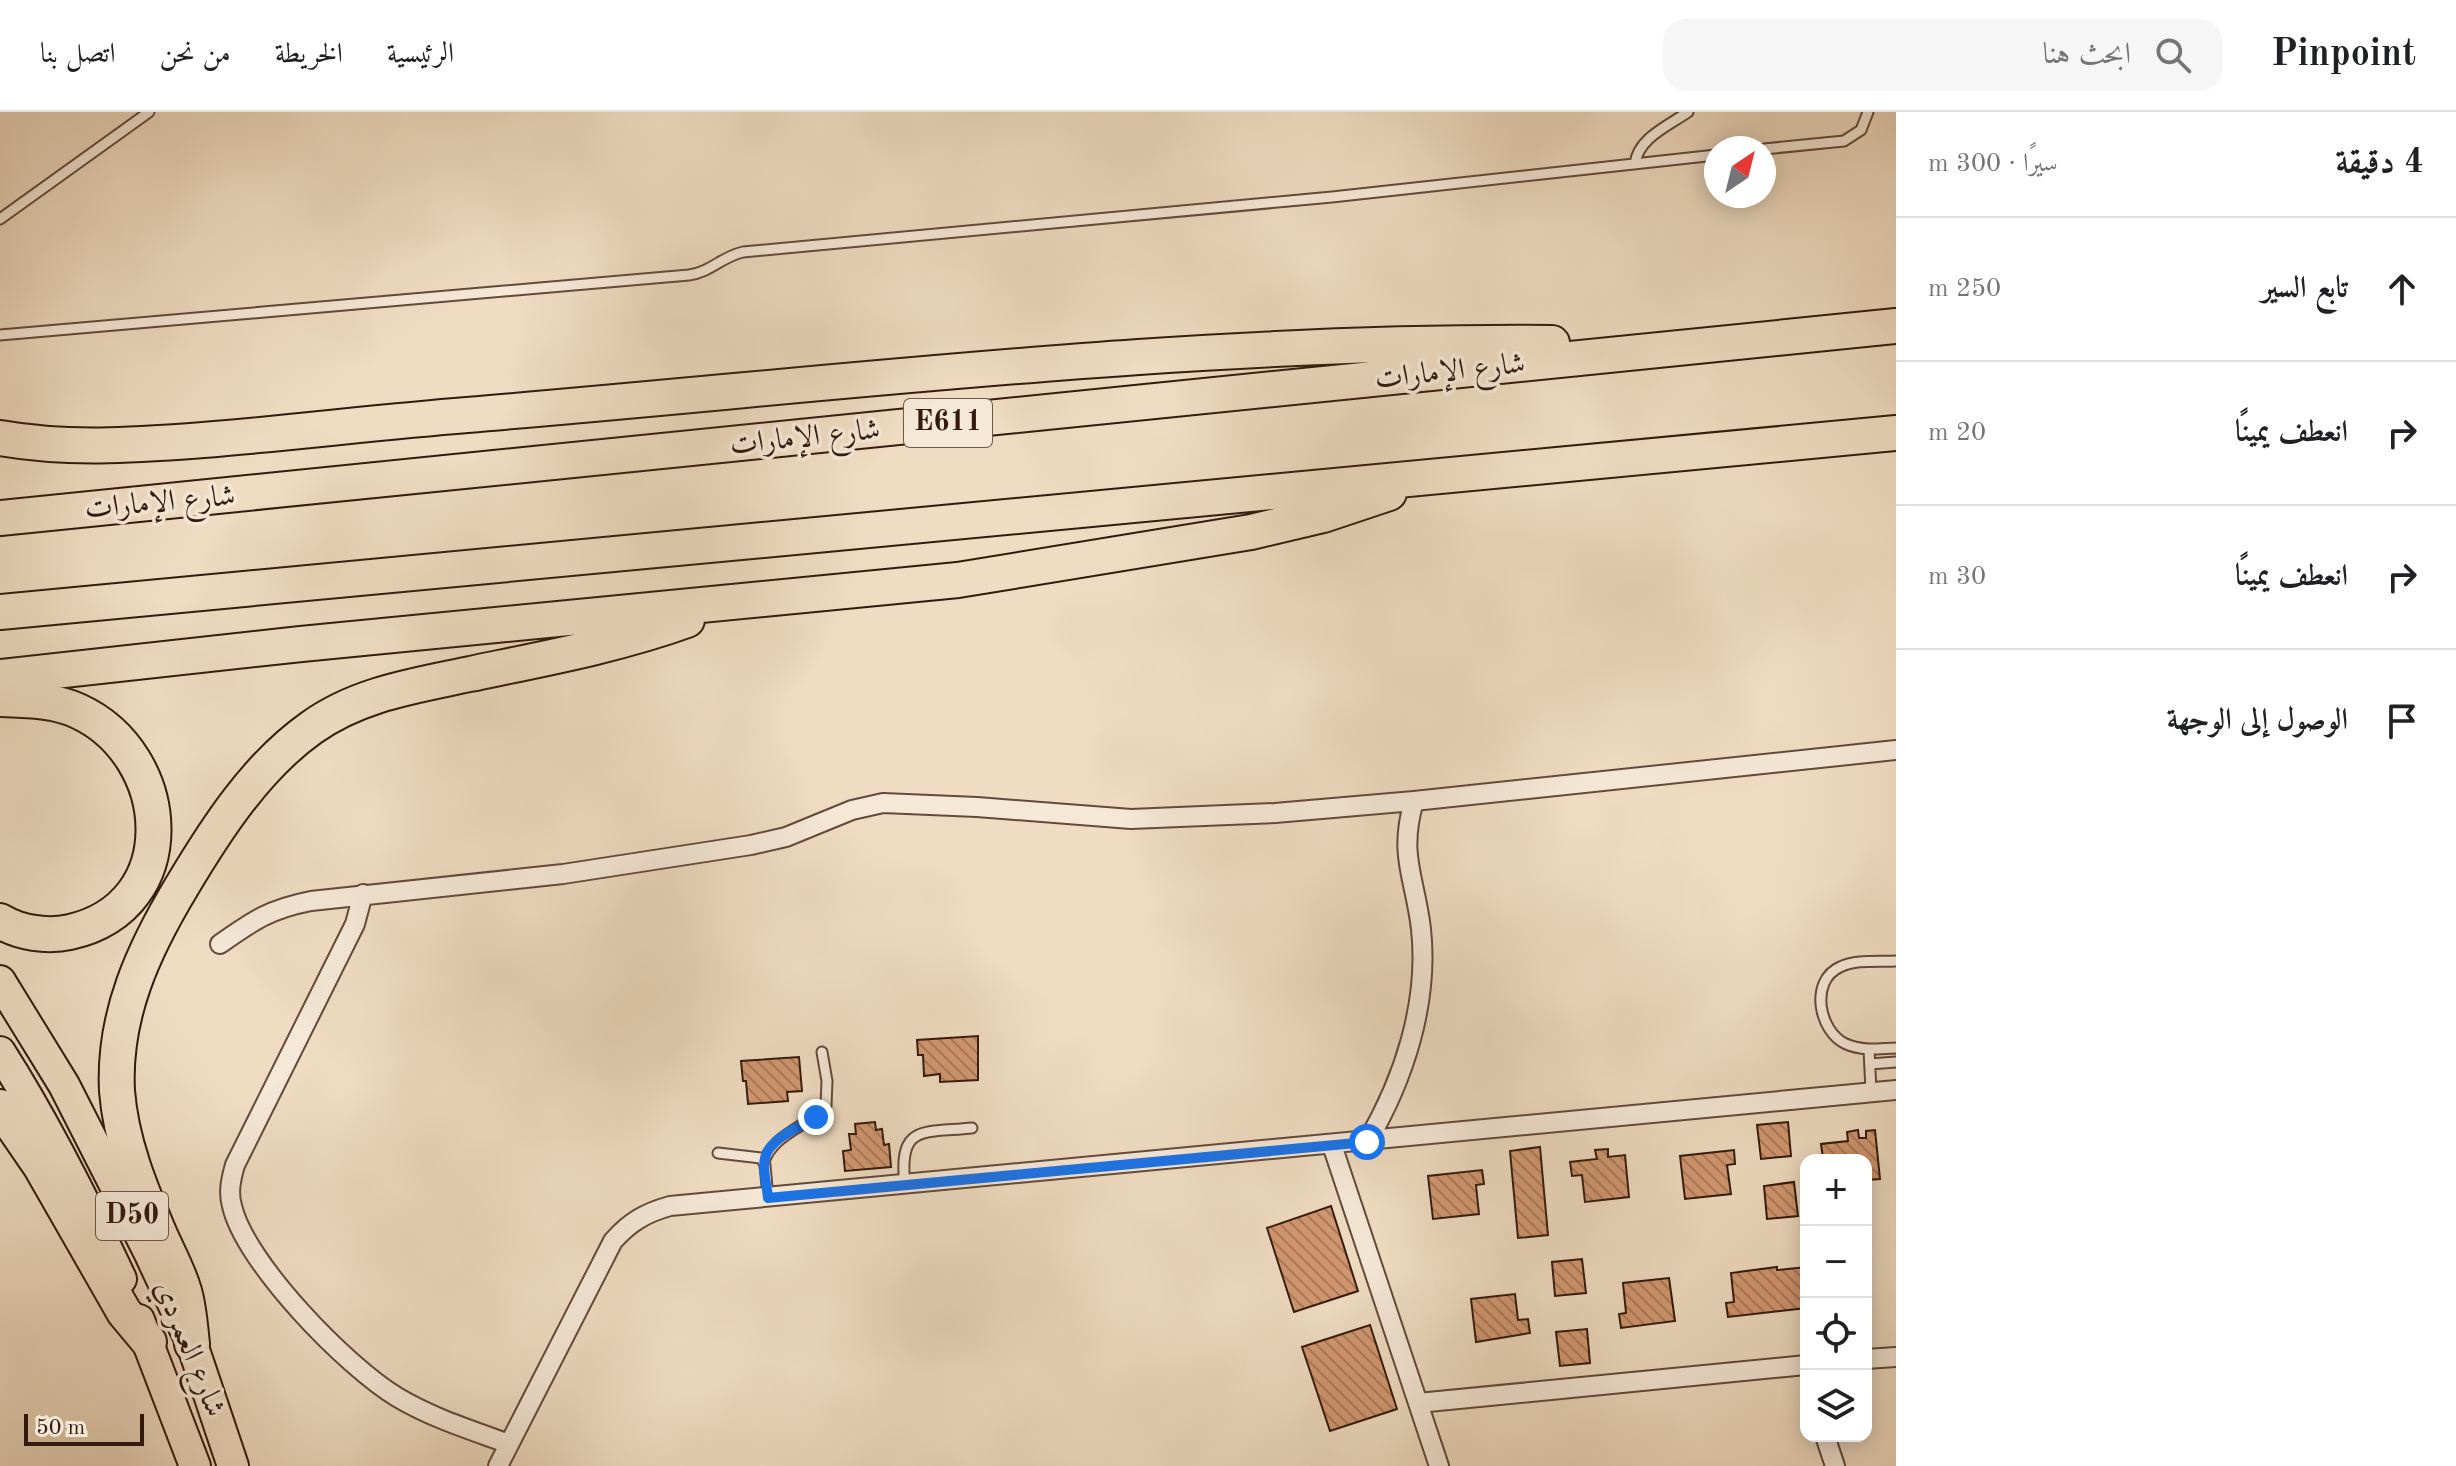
<!DOCTYPE html>
<html lang="ar">
<head>
<meta charset="utf-8">
<style>
	body { margin:0; font-family:"Old Standard TT",Amiri,serif; background:#f6f6f6; color:#202124; direction:rtl }
	.controls { position:absolute; right:24px; bottom:24px; display:grid; overflow:hidden; border-radius:16px; box-shadow:0 4px 20px #0003 }
	.controls button { width:72px; height:72px; display:grid; place-items:center; padding:0; border:0; border-bottom:2px solid #e0e0e0; background:#fff; color:#202124; font:40px sans-serif }
	.compass { position:absolute; left:1704px; top:24px; width:72px; height:72px; border-radius:50%; background:#fff; box-shadow:0 4px 20px #0003; rotate:35deg }
	.scale { position:absolute; left:24px; bottom:20px; width:120px; box-sizing:border-box; padding-left:8px; border:4px solid #341a0d; border-top:0; font-size:22px; line-height:28px; white-space:nowrap; color:#341a0d; -webkit-text-stroke:6px #f5e8d7; paint-order:stroke }
	.stop { position:absolute; width:24px; height:24px; margin:-18px; border:6px solid #1a73e8; border-radius:50%; background:#fff }
	.stop.end { background:#1a73e8; border-color:#fff; box-shadow:0 2px 8px #0008 }
	.list { margin:0; padding:0; list-style:none }
	h2 { display:flex; justify-content:space-between; align-items:center; height:104px; margin:0; padding:0 32px; font-size:34px }
	h2 small { font-size:26px; font-weight:400; color:#757577 }
	.list li { display:grid; grid-template-columns:52px 1fr auto; gap:24px; align-items:center; box-sizing:border-box; height:144px; padding:0 32px; border-top:2px solid #e0e0e0 }
	.list b { display:block; font-size:30px; white-space:nowrap }
	.list em { font-size:26px; font-style:normal; color:#757577 }
	.icon { flex:none; width:44px; height:44px; fill:none; stroke:currentColor; stroke-width:2; stroke-linecap:round; stroke-linejoin:round }
	.map { position:relative; flex:none; width:1896px; height:1354px; overflow:hidden; direction:ltr }
	header { display:flex; align-items:center; gap:48px; box-sizing:border-box; height:112px; padding:0 40px; background:#fff; border-bottom:2px solid #e0e0e0 }
	header strong { font-size:38px }
	nav { display:flex; gap:44px; margin-inline-start:auto; font-size:28px }
	.search { width:560px; height:72px; background:#f6f6f6; display:flex; align-items:center; gap:20px; box-sizing:border-box; padding:0 28px; border-radius:24px; color:#757577; font-size:30px }
	main { display:flex }
	aside { flex:1; background:#fff }
	.map>svg:first-child { display:block }
	.building { fill:url(#building-back-hatch); stroke:#341a0d; stroke-width:2 }
	.lines { fill:none; stroke-linecap:round; stroke-linejoin:round }
	.service-casing { stroke:#634a3a; stroke-width:13 }
	.minor-casing { stroke:#634a3a; stroke-width:22 }
	.primary-casing { stroke:#341a0d; stroke-width:34 }
	.motorway-casing { stroke:#341a0d; stroke-width:38 }
	.service { stroke:#f5e8d7; stroke-width:9 }
	.minor { stroke:#f5e8d7; stroke-width:18 }
	.primary { stroke:#efdcc2; stroke-width:30 }
	.motorway { stroke:#efdcc2; stroke-width:34 }
	.route { stroke:#1a73e8; stroke-width:10 }
	.labels { text-anchor:middle; dominant-baseline:central; stroke-width:7; stroke-linejoin:round; paint-order:stroke }
	.shield { fill:#f5e8d7; stroke:#6e584a; stroke-width:2 }
	.shield-label { font-size:28px; font-weight:bold; fill:#341a0d }
	.street-label { font-size:30px; fill:#341a0d; stroke:#f5e8d7 }
</style>
</head>
<body>
<header>
<strong>Pinpoint</strong>
<div class="search"><svg class="icon" aria-label="search" viewBox="0 0 24 24"><circle cx="10" cy="10" r="6"/><path d="M15 15l6 6"/></svg>ابحث هنا</div>
<nav><a>الرئيسية</a><a>الخريطة</a><a>من نحن</a><a>اتصل بنا</a></nav>
</header>
<main>
<aside>
<h2>4 دقيقة<small>سيرًا · 300 m</small></h2>
<ul class="list">
<li><svg class="icon" aria-label="ahead" viewBox="0 0 24 24"><path d="M12 20V5M6 11l6-6 6 6"/></svg><div><b>تابع السير</b></div><em>250 m</em></li>
<li><svg class="icon" aria-label="right" viewBox="0 0 24 24"><path d="M7 20v-9h11M14 6l5 5-5 5"/></svg><div><b>انعطف يمينًا</b></div><em>20 m</em></li>
<li><svg class="icon" aria-label="right" viewBox="0 0 24 24"><path d="M7 20v-9h11M14 6l5 5-5 5"/></svg><div><b>انعطف يمينًا</b></div><em>30 m</em></li>
<li><svg class="icon" aria-label="arrive" viewBox="0 0 24 24"><path d="M6 21V4h12l-3 4 3 4H6"/></svg><div><b>الوصول إلى الوجهة</b></div></li>
</ul>
</aside>
<div class="map">
<svg width="1896" height="1354" viewBox="0 0 1896 1354">
	<defs>
		<pattern id="building-back-hatch" width="6" height="6" patternUnits="userSpaceOnUse" patternTransform="scale(2)"><rect width="6" height="6" fill="#d29871"/><path d="M-1 5l2 2M0 0l6 6M5-1l2 2" fill="none" stroke="#ab7b5b"/></pattern>
	</defs>
	<rect width="100%" height="100%" fill="#efdcc2"/>
	<filter id="stains"><feTurbulence type="fractalNoise" baseFrequency=".0025" numOctaves="4"/><feColorMatrix values="0 0 0 0 .2 0 0 0 0 .09 0 0 0 0 .02 0 0 0 .5 -.17"/></filter>
	<radialGradient id="worn" r=".72"><stop offset=".6" stop-color="#630" stop-opacity="0"/><stop offset="1" stop-color="#630" stop-opacity=".3"/></radialGradient>
	<path class="building" d="M978 924V968L940 970V962L924 964 923 943H918L917 928Z
		M799 945 802 979 787 980 788 989 748 992 746 969H743L741 949Z
		M875 1010 876 1018 882 1017 884 1033 889 1032 891 1055 845 1059 843 1039 851 1038 849 1022H856L855 1012Z
		M1788 1010 1791 1044 1761 1047 1757 1013Z
		M1858 1018 1859 1026H1866V1019L1875 1018 1880 1067 1866 1068V1048L1823 1046 1821 1032 1848 1029 1847 1020Z
		M1540 1035 1548 1123 1518 1126 1510 1039Z
		M1608 1037V1045L1625 1043 1629 1085 1585 1090 1582 1063 1572 1064 1570 1050 1597 1047 1595 1038Z
		M1734 1038 1735 1052 1727 1053 1731 1082 1685 1087 1680 1044Z
		M1482 1058 1484 1072 1476 1073 1479 1102 1433 1107 1428 1064Z
		M1794 1070 1798 1104 1767 1107 1764 1074Z
		M1331 1094 1358 1179 1294 1200 1267 1116Z
		M1582 1147 1586 1181 1555 1184 1552 1150Z
		M1777 1155V1158L1806 1155V1196L1728 1205 1726 1191 1734 1190 1731 1161Z
		M1669 1166 1675 1209 1621 1216 1619 1202 1626 1201 1623 1171Z
		M1515 1182 1518 1208 1528 1207 1530 1221 1476 1230 1471 1187Z
		M1370 1213 1397 1297 1330 1319 1302 1235Z
		M1587 1217 1590 1251 1560 1254 1556 1220Z"/>
	<g class="lines">
		<defs>
			<path id="service" d="M1764 37 1844 29 1861 18 1868 0
				M1635 52C1638 26 1668 14 1688 0
				M0 107 149 0
				M0 223 689 163C711 160 723 144 743 140L1332 85 1716 43
				M1896 849C1879 850 1856 847 1840 855 1809 869 1819 920 1846 932 1862 939 1879 937 1896 936
				M1869 937 1871 980
				M1870 952 1896 950
				M718 1041 761 1046 765 1053 768 1086
				M764 1050C773 1022 807 1015 826 994L827 969 822 940
				M905 1074C898 1012 922 1021 972 1016"/>
			<path id="minor" d="M363 782 355 812 235 1053C231 1067 228 1080 232 1094 245 1151 347 1255 397 1285 432 1306 471 1318 509 1332
				M220 832C254 808 270 797 311 789L563 762 751 733 786 725 852 698 883 691 977 695 1131 707 1275 701 1414 689 1896 638
				M1367 1030C1404 967 1429 891 1421 817 1415 765 1398 744 1414 689
				M1332 1033 1439 1354
				M1866 1247 1896 1245
				M1418 1291 1806 1253
				M1825 1324 1835 1354
				M498 1354 613 1129C630 1110 645 1101 670 1094L1896 978"/>
			<path id="primary" d="M0 869 64 973 149 1140 192 1232 233 1354
				M0 940C46 1012 85 1090 121 1167
				M139 1208 195 1354"/>
			<path id="motorway" d="M0 326C68 338 134 333 203 328 291 321 379 310 467 303 829 273 1189 228 1552 231
				M0 406 1896 214
				M0 500 1896 321
				M0 565 301 532 958 468 1251 420 1323 403 1389 381
				M0 587C25 588 54 588 78 599 174 643 186 794 70 820 47 825 20 821 0 809
				M0 995 41 1055 124 1200 149 1230
				M192 1232C190 1214 189 1196 184 1179 178 1159 168 1141 160 1123 140 1076 121 1030 117 979 113 903 144 837 182 774 216 717 256 655 311 616 358 582 414 574 470 562 542 547 618 533 687 508"/>
		</defs>
		<use href="#service" class="service-casing"/>
		<use href="#minor" class="minor-casing"/>
		<use href="#primary" class="primary-casing"/>
		<use href="#motorway" class="motorway-casing"/>
		<use href="#service" class="service"/>
		<use href="#minor" class="minor"/>
		<use href="#primary" class="primary"/>
		<use href="#motorway" class="motorway"/>
	</g>
	<g class="lines">
		<path class="route" d="M816 1005C800 1015 770 1026 765 1046 762 1057 767 1074 768 1086L1367 1030"/>
	</g>
	<g class="labels">
		<g class="shield">
			<rect x="904" y="287" width="88" height="48" rx="6"/>
			<rect x="96" y="1080" width="72" height="48" rx="6"/>
		</g>
		<g class="shield-label">
			<text x="948" y="311">E611</text>
			<text x="132" y="1104">D50</text>
		</g>
		<g class="street-label">
			<text transform="translate(1450 260) rotate(-6)">شارع الإمارات</text>
			<text transform="translate(805 326) rotate(-6)">شارع الإمارات</text>
			<text transform="translate(160 391) rotate(-5)">شارع الإمارات</text>
			<text transform="translate(189 1237) rotate(68)">شارع العمردي</text>
		</g>
	</g>
	<rect width="100%" height="100%" filter="url(#stains)"/>
	<rect width="100%" height="100%" fill="url(#worn)"/>
</svg>
<div class="controls">
<button>+</button>
<button>−</button>
<button><svg class="icon" aria-label="locate" viewBox="0 0 24 24"><circle cx="12" cy="12" r="6"/><path d="M12 2v4M12 18v4M2 12h4M18 12h4"/></svg></button>
<button><svg class="icon" aria-label="layers" viewBox="0 0 24 24"><path d="M12 4l9 5-9 5-9-5zM3 14l9 5 9-5"/></svg></button>
</div>
<svg class="compass" viewBox="-18 -18 36 36"><path d="M0-13l5 13h-10z" fill="#e53935"/><path d="M0 13l5-13h-10z" fill="#757577"/></svg>
<div class="scale">50 m</div>
<div class="stop" style="left:1367px;top:1030px"></div>
<div class="stop end" style="left:816px;top:1005px"></div>
</div>
</main>
</body>
</html>
